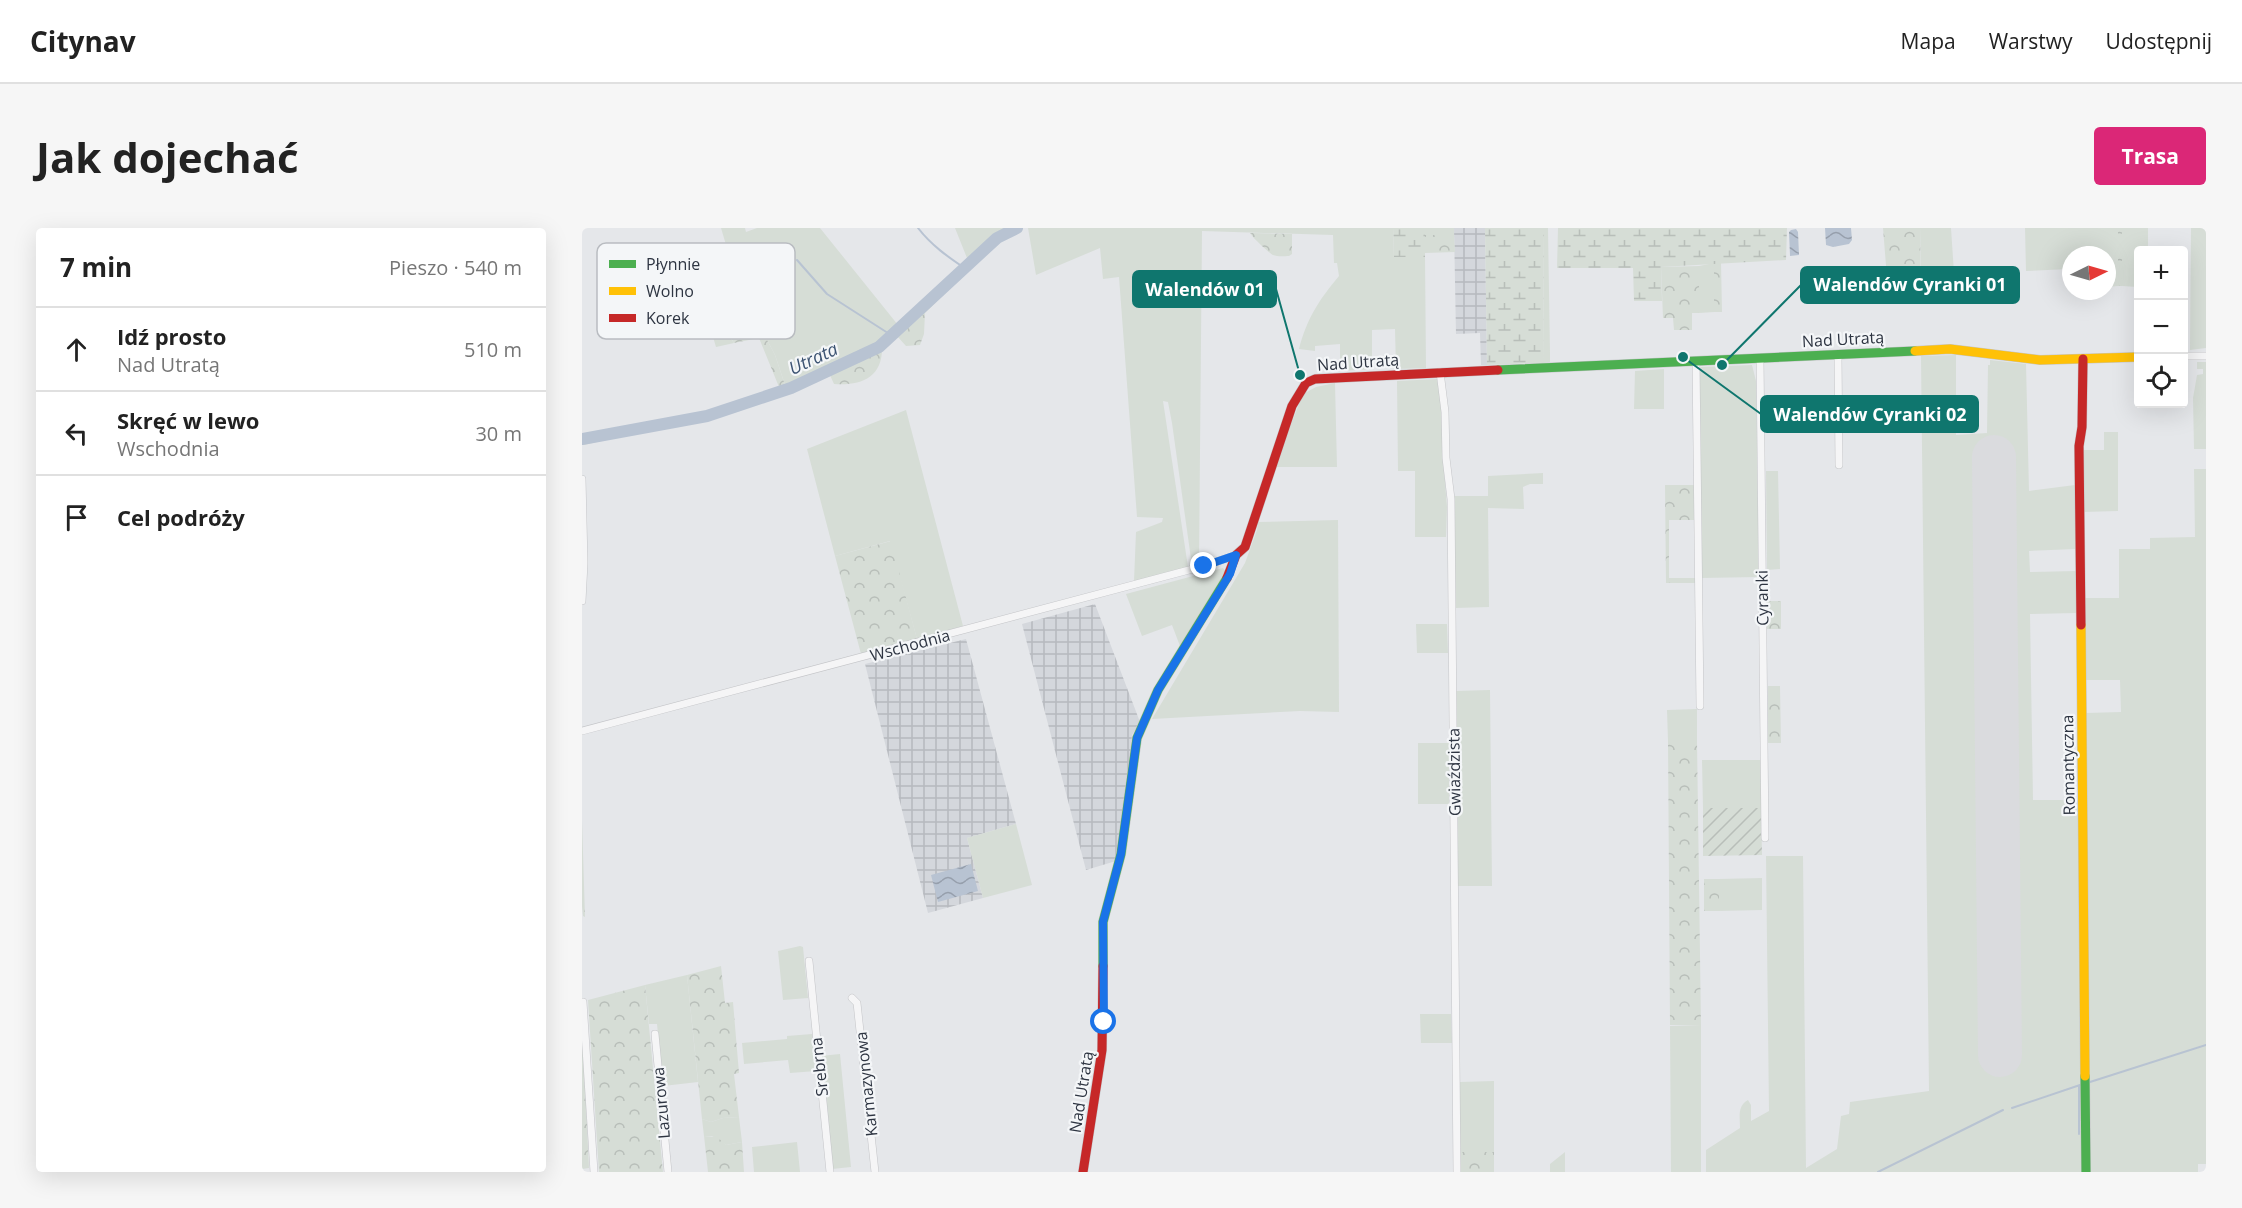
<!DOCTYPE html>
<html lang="pl">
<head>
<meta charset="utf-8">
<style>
	body { margin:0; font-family:"Open Sans",sans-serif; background:#f6f6f6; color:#222 }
	.controls { position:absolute; right:18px; top:18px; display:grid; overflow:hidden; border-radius:6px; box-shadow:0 6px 24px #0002 }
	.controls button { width:54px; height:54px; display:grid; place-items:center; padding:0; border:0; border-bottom:2px solid #e0e0e0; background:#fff; color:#222; font:30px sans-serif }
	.compass { position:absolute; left:1480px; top:18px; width:54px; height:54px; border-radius:50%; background:#fff; box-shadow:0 6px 24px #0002; rotate:85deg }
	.stop { position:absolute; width:18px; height:18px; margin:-14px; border:4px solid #1a73e8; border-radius:50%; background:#fff }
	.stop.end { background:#1a73e8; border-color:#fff; box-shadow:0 2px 6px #0008 }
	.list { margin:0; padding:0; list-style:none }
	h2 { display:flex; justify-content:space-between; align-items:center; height:78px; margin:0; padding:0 24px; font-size:26px }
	h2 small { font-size:20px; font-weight:400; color:#767676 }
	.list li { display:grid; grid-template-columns:39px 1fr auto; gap:18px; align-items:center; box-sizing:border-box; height:84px; padding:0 24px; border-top:2px solid #e0e0e0 }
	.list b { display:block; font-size:22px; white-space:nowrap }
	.list p { margin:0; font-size:20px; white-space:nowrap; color:#767676 }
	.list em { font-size:20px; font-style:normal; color:#767676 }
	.icon { flex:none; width:33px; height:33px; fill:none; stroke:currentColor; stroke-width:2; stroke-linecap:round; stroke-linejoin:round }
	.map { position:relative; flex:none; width:1624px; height:944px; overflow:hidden; border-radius:6px }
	header { display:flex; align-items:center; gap:36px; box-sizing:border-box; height:84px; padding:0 30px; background:#fff; border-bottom:2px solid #e0e0e0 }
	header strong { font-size:28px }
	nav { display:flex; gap:33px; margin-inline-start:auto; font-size:21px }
	.intro { display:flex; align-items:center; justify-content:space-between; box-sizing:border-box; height:144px; padding:0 36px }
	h1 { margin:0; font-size:42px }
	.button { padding:15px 27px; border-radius:6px; background:#db2777; color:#fff; font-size:21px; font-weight:700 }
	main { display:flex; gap:36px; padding:0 36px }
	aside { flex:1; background:#fff; border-radius:6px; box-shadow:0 6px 24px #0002 }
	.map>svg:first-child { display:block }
	.industrial { fill:url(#industrial-grid) }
	.grass { fill:#d6ddd6 }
	.forest { fill:url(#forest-crowns) }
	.wetland { fill:url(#wetland-marsh) }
	.garden { fill:url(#garden-furrows) }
	.water { fill:url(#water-waves) }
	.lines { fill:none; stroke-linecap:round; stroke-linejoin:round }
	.stream { stroke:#b8c3d2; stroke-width:2 }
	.river { stroke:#b8c3d2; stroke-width:12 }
	.runway { stroke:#dadbde; stroke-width:44 }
	.street-casing { stroke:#c4c5c8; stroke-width:8 }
	.fast-casing { stroke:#c4c5c8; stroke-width:10 }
	.slow-casing { stroke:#c4c5c8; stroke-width:10 }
	.jam-casing { stroke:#c4c5c8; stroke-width:10 }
	.street { stroke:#f5f5f6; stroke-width:7 }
	.fast { stroke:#4caf50; stroke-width:9 }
	.slow { stroke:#ffc107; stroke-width:9 }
	.jam { stroke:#c62828; stroke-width:9 }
	.route { stroke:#1a73e8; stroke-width:8 }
	.labels { text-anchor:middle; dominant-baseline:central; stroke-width:4.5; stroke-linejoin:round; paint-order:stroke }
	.street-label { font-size:16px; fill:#2e3542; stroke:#f4f6f8 }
	.water-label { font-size:18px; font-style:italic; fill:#3c5372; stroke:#f4f6f8 }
	.key { fill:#f4f6f8; stroke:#b9bcc1; stroke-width:1.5 }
	.key-label { font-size:16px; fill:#2e3542 }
	.leader { fill:none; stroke:#0f766e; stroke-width:2 }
	.callout-dot { fill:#0f766e; stroke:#f4f6f8; stroke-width:2 }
	.callout { fill:#0f766e; stroke:#0f766e; stroke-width:2 }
	.callout-label { font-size:18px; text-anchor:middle; font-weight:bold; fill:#fff }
</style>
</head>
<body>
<header>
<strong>Citynav</strong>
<nav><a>Mapa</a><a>Warstwy</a><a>Udostępnij</a></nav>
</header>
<div class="intro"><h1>Jak dojechać</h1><a class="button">Trasa</a></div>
<main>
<aside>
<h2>7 min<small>Pieszo · 540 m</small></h2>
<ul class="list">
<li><svg class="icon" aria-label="ahead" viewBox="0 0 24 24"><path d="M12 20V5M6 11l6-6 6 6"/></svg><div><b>Idź prosto</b><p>Nad Utratą</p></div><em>510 m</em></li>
<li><svg class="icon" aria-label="left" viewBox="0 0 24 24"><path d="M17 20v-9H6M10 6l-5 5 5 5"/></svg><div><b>Skręć w lewo</b><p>Wschodnia</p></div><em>30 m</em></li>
<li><svg class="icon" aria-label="arrive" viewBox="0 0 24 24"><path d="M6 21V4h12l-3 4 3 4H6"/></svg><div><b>Cel podróży</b></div></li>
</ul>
</aside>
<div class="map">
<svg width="1624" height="944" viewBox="0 0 1624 944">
	<defs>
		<pattern id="industrial-grid" width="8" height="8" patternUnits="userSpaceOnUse" patternTransform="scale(1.5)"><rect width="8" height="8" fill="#d4d7dc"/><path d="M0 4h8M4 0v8" fill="none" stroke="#b6b9be"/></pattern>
		<pattern id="forest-crowns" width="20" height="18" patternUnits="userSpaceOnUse" patternTransform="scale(1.5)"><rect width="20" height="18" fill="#d6ddd6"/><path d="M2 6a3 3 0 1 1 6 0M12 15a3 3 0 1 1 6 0" fill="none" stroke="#b8beb9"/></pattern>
		<pattern id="wetland-marsh" width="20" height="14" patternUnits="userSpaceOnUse" patternTransform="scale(1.5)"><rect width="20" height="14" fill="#d6ddd6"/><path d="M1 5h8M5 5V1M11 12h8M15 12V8" fill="none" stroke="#b8beb9"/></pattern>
		<pattern id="garden-furrows" width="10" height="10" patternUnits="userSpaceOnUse" patternTransform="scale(1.5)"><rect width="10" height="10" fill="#d6ddd6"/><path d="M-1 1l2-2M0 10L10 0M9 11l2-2" fill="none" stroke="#b8beb9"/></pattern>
		<pattern id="water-waves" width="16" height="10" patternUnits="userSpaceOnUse" patternTransform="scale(1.5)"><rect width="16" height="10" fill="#b8c3d2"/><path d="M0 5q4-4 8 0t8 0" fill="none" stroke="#969fac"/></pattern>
	</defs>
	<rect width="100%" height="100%" fill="#e5e7ea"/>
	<path class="industrial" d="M872 0H903L905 137H899L898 105 874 106Z
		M513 376 558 494 550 507 546 563 534 633 504 642 440 396Z
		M384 411 434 596 385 610 401 670 346 685 283 436Z"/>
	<path class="grass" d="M139 0H163L164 4 175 0H238L316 97 347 70 385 30 373 0H439L418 12 343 85 302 119 207 163 164 177 125 189 2 217 0 206 128 182 152 176 203 157 193 127 182 106 193 98 206 95 170 53 160 69 145 84 147 108 152 115 134 119 116 59 153 47Z
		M446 0H811L812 29H843L844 140 814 141 813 101 790 102V141L758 143V116L733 118V123L717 121C725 90 737 72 757 48L755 35H752L751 7 620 3 617 336 610 338 590 195 586 174 581 173 606 339 552 353 554 304 580 294 581 290 555 289 537 49 521 51 518 20 454 47Z
		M843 0H872V7H843Z
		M962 0H966L968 125V134L961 135Z
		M1338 0H1369L1372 45 1339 46Z
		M1443 0H1536V58L1525 59V27H1489V49L1487 41 1444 43Z
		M1540 0H1566V22H1556V59L1540 58Z
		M1609 0H1624V120L1608 122Z
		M1132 35V84L1117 85V38Z
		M1374 127V207L1405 205 1406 137H1408V132L1444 136 1447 263 1493 257 1494 321 1447 323 1448 344 1494 343V385L1448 386 1451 572H1496L1502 944H1124V922L1158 900C1158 889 1155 878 1166 872L1169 877V893L1187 883 1184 628H1221L1224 940 1255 921 1259 888 1267 886 1268 874 1347 863 1339 128Z
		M1615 134H1624V221H1612L1611 170 1615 147 1621 146V141H1615Z
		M1170 137 1174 153 1177 349 1119 350 1117 142 1119 139Z
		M1082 141V181H1052L1053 143Z
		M855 151 859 167 862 241 865 279 864 309H833V243H816L815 153Z
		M753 155 755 239H692L721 166 734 159Z
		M324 182 381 398 335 411 308 313 253 328 225 221Z
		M1522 204H1536V283L1501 284V222H1522Z
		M1612 241H1624V936H1616V944H1506V858L1508 857 1504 485 1539 484 1538 452H1503V370H1537V321H1568V310L1613 309Z
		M1184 243H1196L1198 341 1185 342Z
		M961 245V256H948L941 259 942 281 906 280 907 379 873 380 872 268H906V248Z
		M756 292 757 484 718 483 570 491 663 335 675 302 676 294Z
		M641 340 644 344 598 418 590 397 560 408 544 366Z
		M834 396H865L866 425H835Z
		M908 462 910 658H876L874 463Z
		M1115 481V513H1086L1085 482Z
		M836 515H867V576H836Z
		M1120 532H1179V580H1121Z
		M434 596 450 657 401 670 385 610Z
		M1180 650V682L1137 683V651Z
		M218 718 221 719 226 770 201 772 196 723Z
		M105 747 116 854 81 858 75 796H67L63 757Z
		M838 786H869L870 815H839Z
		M1088 798H1119V944H1089Z
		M230 806 234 843 208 845 206 832 162 836 160 815 205 811V808Z
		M258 826 269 939 250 941 238 828Z
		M912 853V924H878V854Z
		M157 889 160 914 144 917 130 908H122L120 891 129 894 141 890Z
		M215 914 218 944H172L170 919Z
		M983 924V944H968V936Z"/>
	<path class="forest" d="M1301 0H1338L1339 74 1307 75Z
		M1536 0H1540V58H1536Z
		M668 5 710 6V26L707 28C703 28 696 29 691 27 687 25 670 9 668 5Z
		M843 7H872L873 24 843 25Z
		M1139 34 1140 84H1132V35Z
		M1117 38V85H1110V102H1092L1091 90H1081L1079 39Z
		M185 48C189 48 192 47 195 48 212 53 216 79 212 92L193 98 182 106 193 127 203 157 197 159 177 110 152 115 137 92 160 69 170 53Z
		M343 85 342 106 338 117 324 118 315 108Z
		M300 121C300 150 278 158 252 156L247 145Z
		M1083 257H1112L1113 292H1087V350H1113V355H1084Z
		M309 313 335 411 279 426 253 328Z
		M1185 373H1199V401H1185Z
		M1186 458H1198L1199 515H1186Z
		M1086 513H1115L1119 798 1088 797Z
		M0 592 3 689 1 688 0 678Z
		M1122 651H1137V683H1122Z
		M139 738 143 775 151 774 157 845 152 846 157 889 141 890 129 894 120 891 105 747Z
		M63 757 81 944H17L6 772Z
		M0 791 7 940 0 941Z
		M122 908 135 909 144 917 160 914 162 944H126Z
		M878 924H912V944H879Z"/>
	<path class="wetland" d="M811 0H843V29H812Z
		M903 0H962L961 135 905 137Z
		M976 0H1205L1204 32 1079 39 1080 73H1052L1051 40H975Z"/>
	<path class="garden" d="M1121 580H1179L1180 627 1121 628Z"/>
	<path class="water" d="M1243 0H1269L1270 12 1267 16 1251 19 1244 17Z
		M1214 1 1216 4 1217 27 1208 28 1207 4 1209 2Z
		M389 636 396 663 356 674 349 647Z"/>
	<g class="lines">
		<path class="stream" d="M336 0C349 17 366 29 384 41
			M215 32 245 66 309 107
			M1508 854 1624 817
			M1497 858V906
			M1430 880 1498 857
			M1296 944 1421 882"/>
		<path class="river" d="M0 211 125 188 209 160 297 119 415 10 435 0"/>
		<path class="runway" d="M1412 229 1418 827"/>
		<defs>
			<path id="street" d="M1256 127 1257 237
				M1602 128H1624
				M1178 130 1183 610
				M1114 133 1118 478
				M858 144 863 184 864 230 869 271 875 944
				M0 251 2 335 0 373
				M0 503 622 338 654 327
				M227 733 248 944
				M270 770 275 775 293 944
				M1 774 12 944
				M73 806 86 944"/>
			<path id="fast" d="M916 142 1333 123
				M521 738V694L539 626 555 510 576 462 645 350
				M1503 848 1504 944"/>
			<path id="slow" d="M1333 123 1368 121 1458 132 1556 129
				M1499 397 1503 848"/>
			<path id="jam" d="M645 350 654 327 663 319 710 178 724 155 733 151 916 142
				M1499 397 1497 218 1500 199 1501 131
				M501 944 520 822 521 738"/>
		</defs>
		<use href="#street" class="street-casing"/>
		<use href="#fast" class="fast-casing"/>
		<use href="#slow" class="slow-casing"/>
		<use href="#jam" class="jam-casing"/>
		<use href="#street" class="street"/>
		<use href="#fast" class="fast"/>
		<use href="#slow" class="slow"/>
		<use href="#jam" class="jam"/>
	</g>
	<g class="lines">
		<path class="route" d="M522 794 521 694 539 626 555 510 576 462 648 346 654 327 622 338"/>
	</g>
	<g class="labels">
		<g class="street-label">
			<text transform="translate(1261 111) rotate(-3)">Nad Utratą</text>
			<text transform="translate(776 134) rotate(-4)">Nad Utratą</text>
			<text transform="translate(1180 370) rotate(-91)">Cyranki</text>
			<text transform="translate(328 417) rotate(-15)">Wschodnia</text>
			<text transform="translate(1486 537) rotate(-91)">Romantyczna</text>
			<text transform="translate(872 544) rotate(-91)">Gwiaździsta</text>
			<text transform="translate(237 839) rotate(-96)">Srebrna</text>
			<text transform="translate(284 856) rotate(-96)">Karmazynowa</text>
			<text transform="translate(499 864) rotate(-81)">Nad Utratą</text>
			<text transform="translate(79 875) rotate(-95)">Lazurowa</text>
		</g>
		<g class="water-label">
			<text transform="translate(231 130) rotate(-25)">Utrata</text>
		</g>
	</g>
	<rect x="15" y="15" width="198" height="96" rx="9" class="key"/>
	<rect x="27" y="32" width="27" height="8" fill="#4caf50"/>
	<rect x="27" y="59" width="27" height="8" fill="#ffc107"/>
	<rect x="27" y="86" width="27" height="8" fill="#c62828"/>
	<g class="key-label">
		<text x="64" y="42">Płynnie</text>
		<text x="64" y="69">Wolno</text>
		<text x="64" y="96">Korek</text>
	</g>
	<path class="leader" d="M1140 137L1219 57M718 147L694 61M1101 129L1179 186"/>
	<g class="callout-dot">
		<circle cx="1140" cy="137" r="6"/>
		<circle cx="718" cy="147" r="6"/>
		<circle cx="1101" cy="129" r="6"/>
	</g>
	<g class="callout">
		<rect x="1219" y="39" width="218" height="36" rx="6"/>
		<rect x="551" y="43" width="143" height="36" rx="6"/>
		<rect x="1179" y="168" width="217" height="36" rx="6"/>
	</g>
	<g class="callout-label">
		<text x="1328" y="63">Walendów Cyranki 01</text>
		<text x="623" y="68">Walendów 01</text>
		<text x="1288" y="193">Walendów Cyranki 02</text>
	</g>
</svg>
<div class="controls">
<button>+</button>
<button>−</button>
<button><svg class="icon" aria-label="locate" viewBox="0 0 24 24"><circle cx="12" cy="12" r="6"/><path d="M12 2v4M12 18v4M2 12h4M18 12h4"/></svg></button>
</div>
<svg class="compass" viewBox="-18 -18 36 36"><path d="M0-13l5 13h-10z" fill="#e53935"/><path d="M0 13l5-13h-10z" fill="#767676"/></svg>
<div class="stop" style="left:522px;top:794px"></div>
<div class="stop end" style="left:622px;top:338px"></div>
</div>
</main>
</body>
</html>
